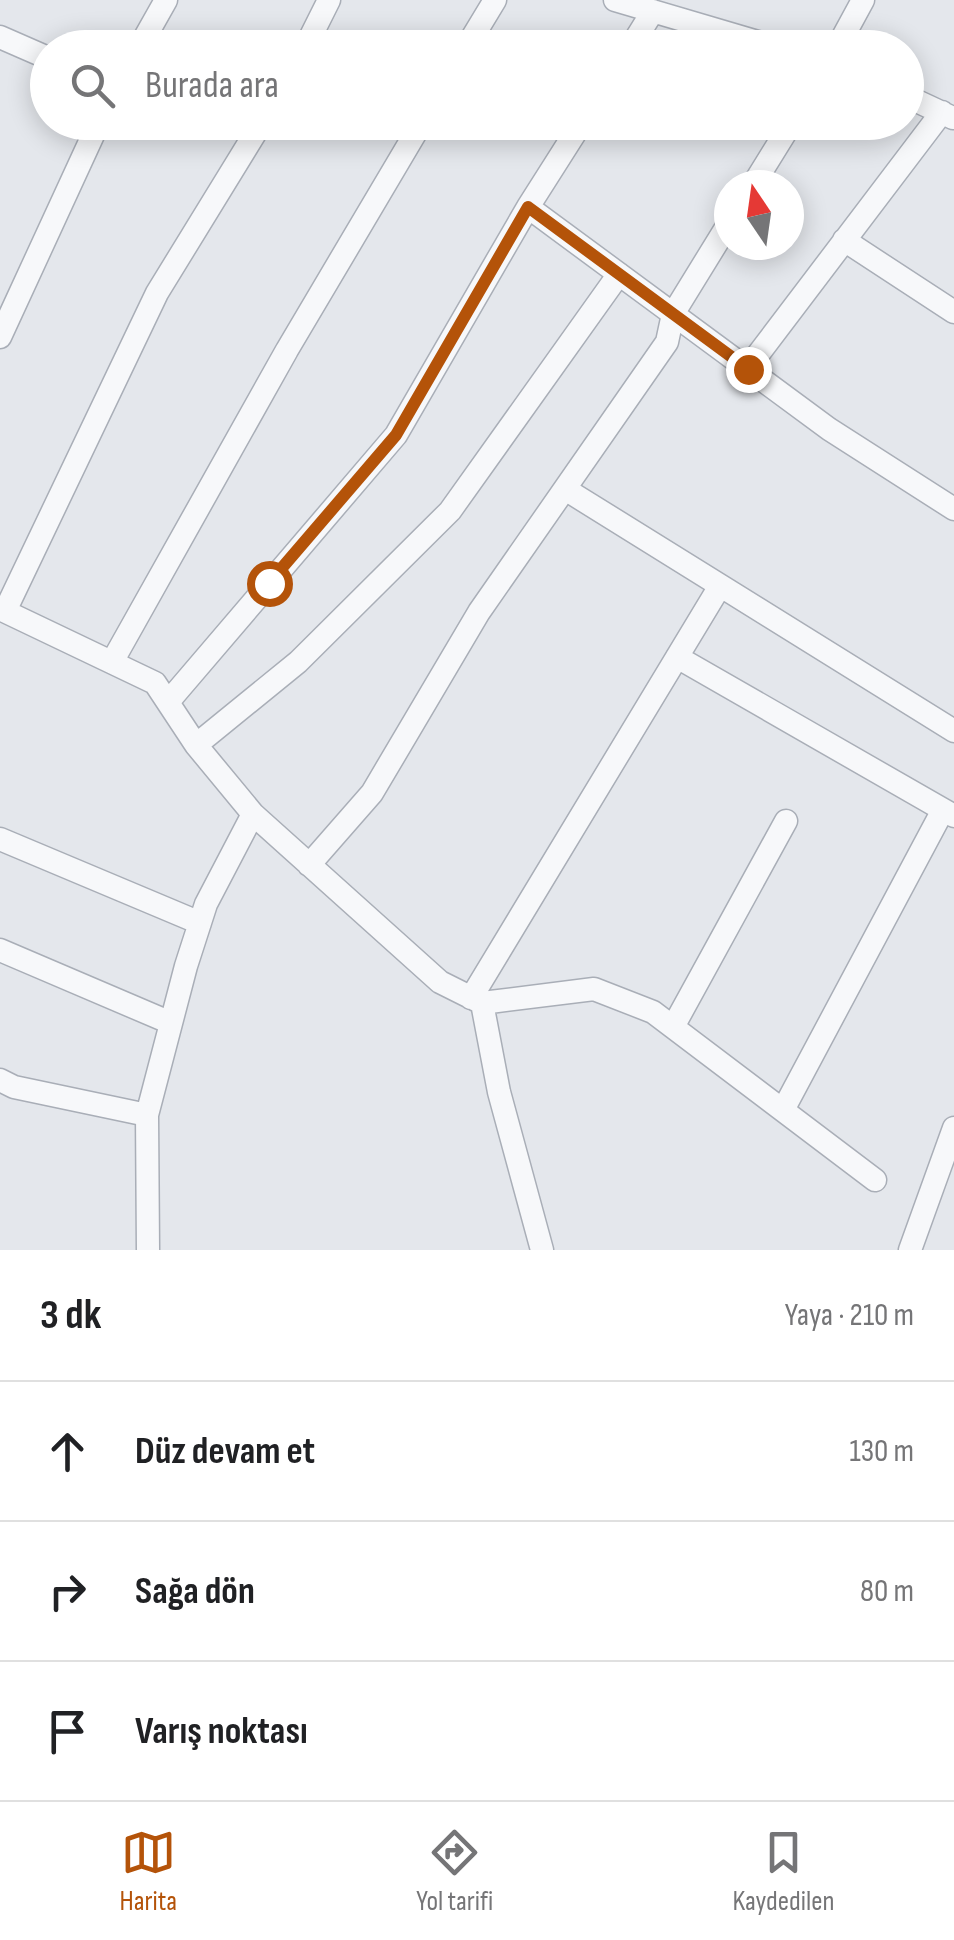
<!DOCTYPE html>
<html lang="tr">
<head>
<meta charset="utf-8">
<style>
	body { margin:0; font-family:"Sofia Sans Condensed",sans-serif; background:#f6f6f6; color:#202124 }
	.compass { position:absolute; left:714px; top:170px; width:90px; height:90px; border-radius:50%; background:#fff; box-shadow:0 5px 25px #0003; rotate:347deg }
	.stop { position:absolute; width:30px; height:30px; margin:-22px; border:8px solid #b45309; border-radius:50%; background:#fff }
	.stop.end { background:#b45309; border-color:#fff; box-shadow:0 2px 10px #0008 }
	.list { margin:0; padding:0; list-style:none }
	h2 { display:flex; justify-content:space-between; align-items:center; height:130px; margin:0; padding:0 40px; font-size:42px }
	h2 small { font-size:32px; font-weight:400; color:#757577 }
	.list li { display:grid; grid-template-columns:65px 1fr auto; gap:30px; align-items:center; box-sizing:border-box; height:140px; padding:0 40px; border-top:2px solid #e0e0e0 }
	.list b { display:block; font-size:38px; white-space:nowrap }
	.list em { font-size:32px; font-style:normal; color:#757577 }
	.icon { flex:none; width:55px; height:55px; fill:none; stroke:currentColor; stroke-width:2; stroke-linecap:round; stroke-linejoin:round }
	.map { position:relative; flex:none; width:954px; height:1250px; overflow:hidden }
	.search { position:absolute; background:#fff; box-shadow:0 5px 25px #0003; left:30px; right:30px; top:30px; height:110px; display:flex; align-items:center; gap:25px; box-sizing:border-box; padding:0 35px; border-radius:55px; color:#757577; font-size:38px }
	.sheet { height:550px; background:#fff }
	nav { display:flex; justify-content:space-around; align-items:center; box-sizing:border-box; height:140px; border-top:2px solid #e0e0e0; background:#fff; font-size:28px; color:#757577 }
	nav a { display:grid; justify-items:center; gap:5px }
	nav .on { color:#b45309 }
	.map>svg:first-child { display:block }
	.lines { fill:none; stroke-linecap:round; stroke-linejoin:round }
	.minor-casing { stroke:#a9aeb7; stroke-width:25 }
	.minor { stroke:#f7f8fa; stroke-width:22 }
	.route { stroke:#b45309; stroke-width:12 }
</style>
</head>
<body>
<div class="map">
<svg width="954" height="1250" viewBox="0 0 954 1250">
	<rect width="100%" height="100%" fill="#e4e7ec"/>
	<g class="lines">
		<defs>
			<path id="minor" d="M615 0 778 48
				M0 37 48 58
				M139 48 166 0
				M305 48 329 0
				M466 48 495 0
				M630 48 653 11
				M837 48 863 0
				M906 96 953 118
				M753 185 792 122
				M528 207 829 429 954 509
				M844 240 954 312
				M0 337 99 122
				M747 369 942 112
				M565 489 954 731
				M0 609 155 683 196 745 253 814 440 982 482 1003 594 989 653 1012 875 1180
				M5 611 157 293 262 122
				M677 657 954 816
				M112 662 287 350 422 122
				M168 702 396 435 528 207 582 122
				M196 745 298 662 450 511 619 274
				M0 839 200 923
				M309 865 372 793 479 612 667 342 673 314 729 223
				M0 950 171 1023
				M471 998 720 586
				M482 1003 499 1092 542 1250
				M673 1027 786 821
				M0 1080 14 1087 147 1115
				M783 1110 943 810
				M148 1250 147 1115 186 966 206 904 253 814
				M910 1250 954 1128"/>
		</defs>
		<use href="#minor" class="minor-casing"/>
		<use href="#minor" class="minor"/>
	</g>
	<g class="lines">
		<path class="route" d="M269 583 396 435 528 207 748 369"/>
	</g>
</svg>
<svg class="compass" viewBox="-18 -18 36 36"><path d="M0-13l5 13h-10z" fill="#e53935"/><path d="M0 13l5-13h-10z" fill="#757577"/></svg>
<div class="stop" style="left:269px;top:583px"></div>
<div class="stop end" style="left:748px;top:369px"></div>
<div class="search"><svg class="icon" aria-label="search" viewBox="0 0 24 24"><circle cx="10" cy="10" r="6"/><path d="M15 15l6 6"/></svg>Burada ara</div>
</div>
<section class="sheet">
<h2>3 dk<small>Yaya · 210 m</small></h2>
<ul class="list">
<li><svg class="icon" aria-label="ahead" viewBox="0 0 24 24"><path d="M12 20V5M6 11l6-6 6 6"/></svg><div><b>Düz devam et</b></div><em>130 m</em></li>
<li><svg class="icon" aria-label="right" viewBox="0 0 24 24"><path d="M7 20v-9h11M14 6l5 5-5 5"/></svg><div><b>Sağa dön</b></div><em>80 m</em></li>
<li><svg class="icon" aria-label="arrive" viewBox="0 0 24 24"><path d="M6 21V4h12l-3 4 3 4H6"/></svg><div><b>Varış noktası</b></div></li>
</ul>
</section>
<nav>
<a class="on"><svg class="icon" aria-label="map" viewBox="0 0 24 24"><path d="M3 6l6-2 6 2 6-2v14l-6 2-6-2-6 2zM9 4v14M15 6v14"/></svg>Harita</a>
<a><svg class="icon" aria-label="directions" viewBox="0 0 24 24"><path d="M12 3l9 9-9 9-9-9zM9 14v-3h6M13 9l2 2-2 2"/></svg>Yol tarifi</a>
<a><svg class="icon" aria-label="saved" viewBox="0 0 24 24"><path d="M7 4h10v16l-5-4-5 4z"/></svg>Kaydedilen</a>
</nav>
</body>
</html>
